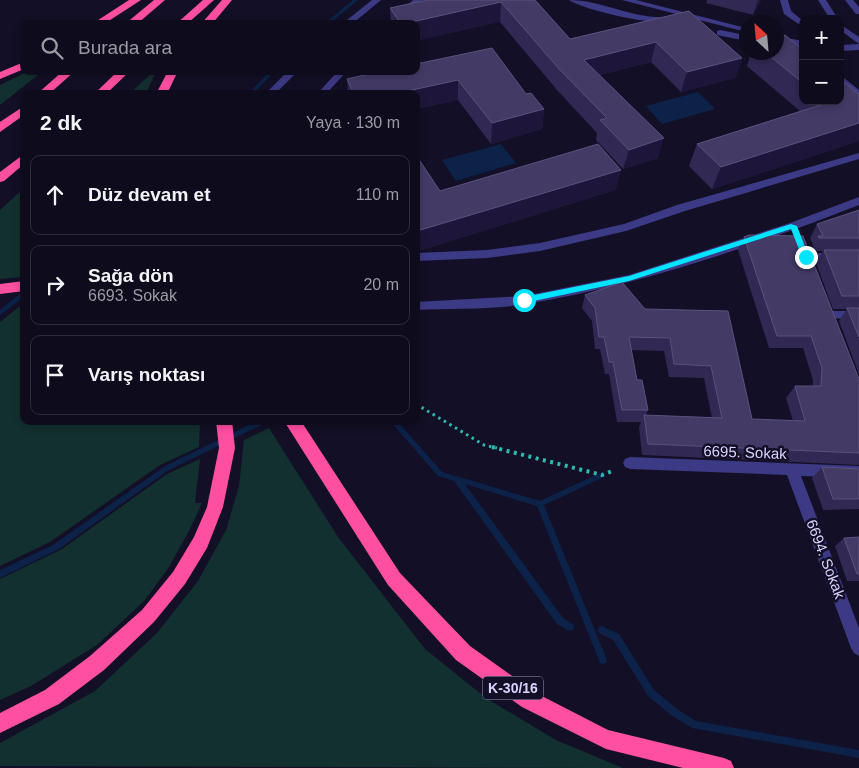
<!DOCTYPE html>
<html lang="tr">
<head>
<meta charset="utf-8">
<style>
	body { margin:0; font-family:Arial,sans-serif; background:#1c1929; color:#f1f3f6 }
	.controls { position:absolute; right:15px; top:15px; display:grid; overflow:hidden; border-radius:10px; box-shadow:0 2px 8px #0003 }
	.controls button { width:45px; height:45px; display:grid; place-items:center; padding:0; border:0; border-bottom:1px solid #2e2b3b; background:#0e0b1c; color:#f1f3f6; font:25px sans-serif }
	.compass { position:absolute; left:739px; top:15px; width:45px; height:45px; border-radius:50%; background:#0e0b1c; box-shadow:0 2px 8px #0003; rotate:334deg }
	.stop { position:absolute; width:15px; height:15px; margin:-11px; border:4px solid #00e5ff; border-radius:50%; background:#fff }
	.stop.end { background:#00e5ff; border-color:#fff; box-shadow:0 1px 5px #0008 }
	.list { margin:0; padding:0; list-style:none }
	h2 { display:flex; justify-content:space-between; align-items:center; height:65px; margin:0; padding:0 20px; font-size:21px }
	h2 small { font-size:16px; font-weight:400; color:#9b9ba3 }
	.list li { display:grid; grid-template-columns:32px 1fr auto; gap:15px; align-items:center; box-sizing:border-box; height:80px; margin:0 10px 10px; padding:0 10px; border:1px solid #2e2b3b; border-radius:10px }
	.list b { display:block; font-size:19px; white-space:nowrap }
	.list p { margin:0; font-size:16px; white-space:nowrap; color:#9b9ba3 }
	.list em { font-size:16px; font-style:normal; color:#9b9ba3 }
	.icon { flex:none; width:28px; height:28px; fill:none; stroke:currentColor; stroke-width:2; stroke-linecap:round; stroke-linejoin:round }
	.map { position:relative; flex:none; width:859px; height:768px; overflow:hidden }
	.search { position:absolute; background:#0e0b1c; box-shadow:0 2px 8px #0003; left:20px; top:20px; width:400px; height:55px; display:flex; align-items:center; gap:12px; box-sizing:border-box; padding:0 18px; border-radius:10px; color:#9b9ba3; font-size:19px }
	.panel { position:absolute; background:#0e0b1c; box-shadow:0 2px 8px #0003; left:20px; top:90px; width:400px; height:335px; border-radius:10px }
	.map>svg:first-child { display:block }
	.green { fill:#12302f }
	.water { fill:#0c2248 }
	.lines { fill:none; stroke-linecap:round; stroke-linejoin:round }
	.stream { fill:#0c2248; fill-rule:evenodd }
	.path-far1 { stroke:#2fb8b0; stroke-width:3; stroke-dasharray:2.5 4; stroke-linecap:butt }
	.path { stroke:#2fb8b0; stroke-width:4; stroke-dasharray:3 4.5; stroke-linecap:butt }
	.minor { fill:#3d3a85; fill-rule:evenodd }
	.highway { fill:#ff4fa3; fill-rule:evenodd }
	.wall { fill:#312854; fill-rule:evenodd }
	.shaded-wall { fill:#1d163a }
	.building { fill:#433a66; stroke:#5a527e }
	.route { fill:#00e5ff }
	.labels { text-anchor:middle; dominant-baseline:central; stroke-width:5; stroke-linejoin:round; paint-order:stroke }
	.shield { fill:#130f26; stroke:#9e99be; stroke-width:1 }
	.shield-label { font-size:14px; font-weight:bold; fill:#d9d4ff }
	.street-label { font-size:15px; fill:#d9d4ff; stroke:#130f26 }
</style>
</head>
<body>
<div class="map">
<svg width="859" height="768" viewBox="0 0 859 768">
	<rect width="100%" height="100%" fill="#130f26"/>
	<path class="green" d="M29 71H43L0 105V85Z
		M154 71H156L146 94H129Z
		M24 188V277L0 279V210Z
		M24 303V421H200L199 447 160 465 50 542 0 566V322Z
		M269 428 338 537 425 649 486 698 556 740 623 768 0 766V743L95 691 157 633 198 581 226 530 239 486 244 440Z
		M200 459 195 503H202L189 531 169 567 145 600 97 645 31 686 0 700V579L62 549 167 474Z"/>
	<path class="water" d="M698 92 715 109 662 124 646 106Z
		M501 144 516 163 456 181 442 160Z"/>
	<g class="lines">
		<path class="stream" d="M353 0H358L329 24H324Z
			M270 71H275L253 94H248Z
			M22 292H24V297L0 315V310Z
			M257 421H267L266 423 169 470 59 549 0 578V570L53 545 165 466Z
			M390 421H397L442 472 540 501 600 473 602 472 604 473 605 475 604 477 544 505 607 660 606 663 603 664 600 663 537 506 465 484 563 618 573 624 574 627 573 630 570 631 557 624 454 481 438 476Z
			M602 626 619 634 654 690 677 709 696 721 859 750V758L692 728 671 715 648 696 613 640 599 633 598 630 599 627Z"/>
		<path class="path-far1" d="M416 404 484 445 497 448"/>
		<path class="path" d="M492 447 602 475 615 470"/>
		<path class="minor" d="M372 0H381L352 24H342Z
			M413 0H422L396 24H387Z
			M569 0C602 0 632 19 666 17L670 20C659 28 581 9 569 0Z
			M622 0H636L746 28V32Z
			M780 0H788L791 11 803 21V27L784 14Z
			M818 0H826L838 19H830Z
			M845 0H853L859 7V14H856Z
			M840 24 859 37V44L840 30Z
			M720 30 745 35 746 37 742 40 717 35V31Z
			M776 36 803 41V47L776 41Z
			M859 44V50L840 51V45Z
			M288 71H298L275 94H265Z
			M338 71H347L326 94H317Z
			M840 75 859 90V98L840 83Z
			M859 153V159L685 211 626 231 540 251 487 258 416 261V253L487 250 540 243 624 224 677 205Z
			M859 197V205C751 247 640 285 526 304 491 310 452 308 416 310V302L524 296 629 275 790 223Z
			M806 253H859V261H806L800 257Z
			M828 311H859V319L824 318 822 315 824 312Z
			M630 457 859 466V478L801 476 859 628V656L854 653 851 648 787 475 630 469 625 467 623 463 625 459Z"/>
		<path class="highway" d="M129 0H141L104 24H92Z
			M154 0H165L137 24H125Z
			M203 0H214L187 24H176Z
			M222 0H232L212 24H201Z
			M24 62V69L0 79V72Z
			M63 71H75L49 94H37Z
			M118 71H130L106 94H94Z
			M168 71H178L167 94H156Z
			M24 106V115L0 132V122Z
			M24 154V164L4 181 0 182V172Z
			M24 281V291L0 294V284Z
			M216 421H232L235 448 223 507 207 548 185 584 154 622 104 670 59 704 0 733V713L45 690 90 656 142 610 173 572 194 537 207 507 219 448Z
			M284 421H301L400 573 470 646 536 693 608 730 724 758 731 761 734 768H683L606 749 522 707 456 660 388 585Z"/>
	</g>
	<path class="wall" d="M535 0 570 39 689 11 742 58 735 78 681 92 651 62 600 75 658 158 623 169 596 140 597 133 557 90 500 22 391 24 390 8Z
		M707 0H761L753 15 706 3Z
		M803 50V101H840L859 94V141L712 189 689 166 697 144 800 111 747 66 751 52H776Z
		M416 71 526 94 544 109 542 129 491 144 458 100 416 109V94H348L347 79Z
		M416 155 440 191 621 170 615 190 418 251 416 249Z
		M859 210V374L839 321 847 309H833L816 263 823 251H811V249L813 245 810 238 817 224Z
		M744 237 859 379V465L642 455 639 427 641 422H617L609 374H605L600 349H595L592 321 582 308 585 295 645 309 728 311 752 419 793 421 786 398 795 386H813V380L803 348H769L738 250ZM631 350 664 351 669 377 704 378 712 418 646 415 648 410 637 380Z
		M822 467 859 469V509L823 510 812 478Z
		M859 537V581H847L835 546 844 538Z"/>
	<path class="shaded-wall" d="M758 0H761L753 15Z
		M501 2 500 22 416 41V24H403Z
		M656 42 651 62 581 80 584 60Z
		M742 58 735 78 681 92 687 72Z
		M458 80V100L416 109V94H394Z
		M544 109 542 129 491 144 492 123Z
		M859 123V141L712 189 721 167Z
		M664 138 658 158 623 169 629 150Z
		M621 170 615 190 418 251 417 231Z"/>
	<path class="building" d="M427 0H535L570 39 689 11 742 58 687 72 656 42 584 60 664 138 629 150 600 120 607 118 560 70 501 2 403 24H401L390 8Z
		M785 35 803 50V83L765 52H776V38Z
		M492 48 526 94 531 93 544 109 492 123 458 80 394 94H354L347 79 382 71H416V64Z
		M840 79 859 94V123L721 167 697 144 827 103 824 101H840Z
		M598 144 621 170 417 231 416 230V155L440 191Z
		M859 210V238H819L818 236H823L817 224Z
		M749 235 803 236 859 379V453L648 444 644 415 722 418 711 366 674 364 670 338 629 337 637 380H642L648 410H622L613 362H609L604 337H599L595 308 585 295 622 282 645 309 728 311 752 419 805 421 795 386H821L822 368 811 336H777L744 237Z
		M824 250H859V296H842Z
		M847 308H859V337Z
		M822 467 859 469V499H833Z
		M859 537V574H857L844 538Z"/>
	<path class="route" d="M791 224 797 226 809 257 808 259 802 257 791 229 629 281 524 303 520 300 524 297 629 276Z"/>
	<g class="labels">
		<rect class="shield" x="483" y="676.5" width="60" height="23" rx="4"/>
		<g class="shield-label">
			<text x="513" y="688">K-30/16</text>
		</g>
		<g class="street-label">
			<text transform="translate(745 452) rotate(2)">6695. Sokak</text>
			<text transform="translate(826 559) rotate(69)">6694. Sokak</text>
		</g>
	</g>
</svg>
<div class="controls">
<button>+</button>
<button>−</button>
</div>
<svg class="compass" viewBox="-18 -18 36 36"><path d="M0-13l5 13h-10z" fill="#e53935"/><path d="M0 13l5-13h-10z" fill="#9b9ba3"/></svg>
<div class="stop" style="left:524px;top:300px"></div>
<div class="stop end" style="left:806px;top:257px"></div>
<div class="search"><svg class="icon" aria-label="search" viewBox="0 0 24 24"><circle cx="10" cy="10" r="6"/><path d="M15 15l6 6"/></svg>Burada ara</div>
<section class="panel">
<h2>2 dk<small>Yaya · 130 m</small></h2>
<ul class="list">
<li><svg class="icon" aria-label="ahead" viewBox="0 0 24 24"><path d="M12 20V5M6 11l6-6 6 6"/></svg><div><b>Düz devam et</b></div><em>110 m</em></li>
<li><svg class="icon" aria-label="right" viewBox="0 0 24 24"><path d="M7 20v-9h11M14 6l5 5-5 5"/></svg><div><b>Sağa dön</b><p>6693. Sokak</p></div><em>20 m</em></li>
<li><svg class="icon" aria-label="arrive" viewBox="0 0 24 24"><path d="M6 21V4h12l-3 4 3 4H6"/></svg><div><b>Varış noktası</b></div></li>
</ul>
</section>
</div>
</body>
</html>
